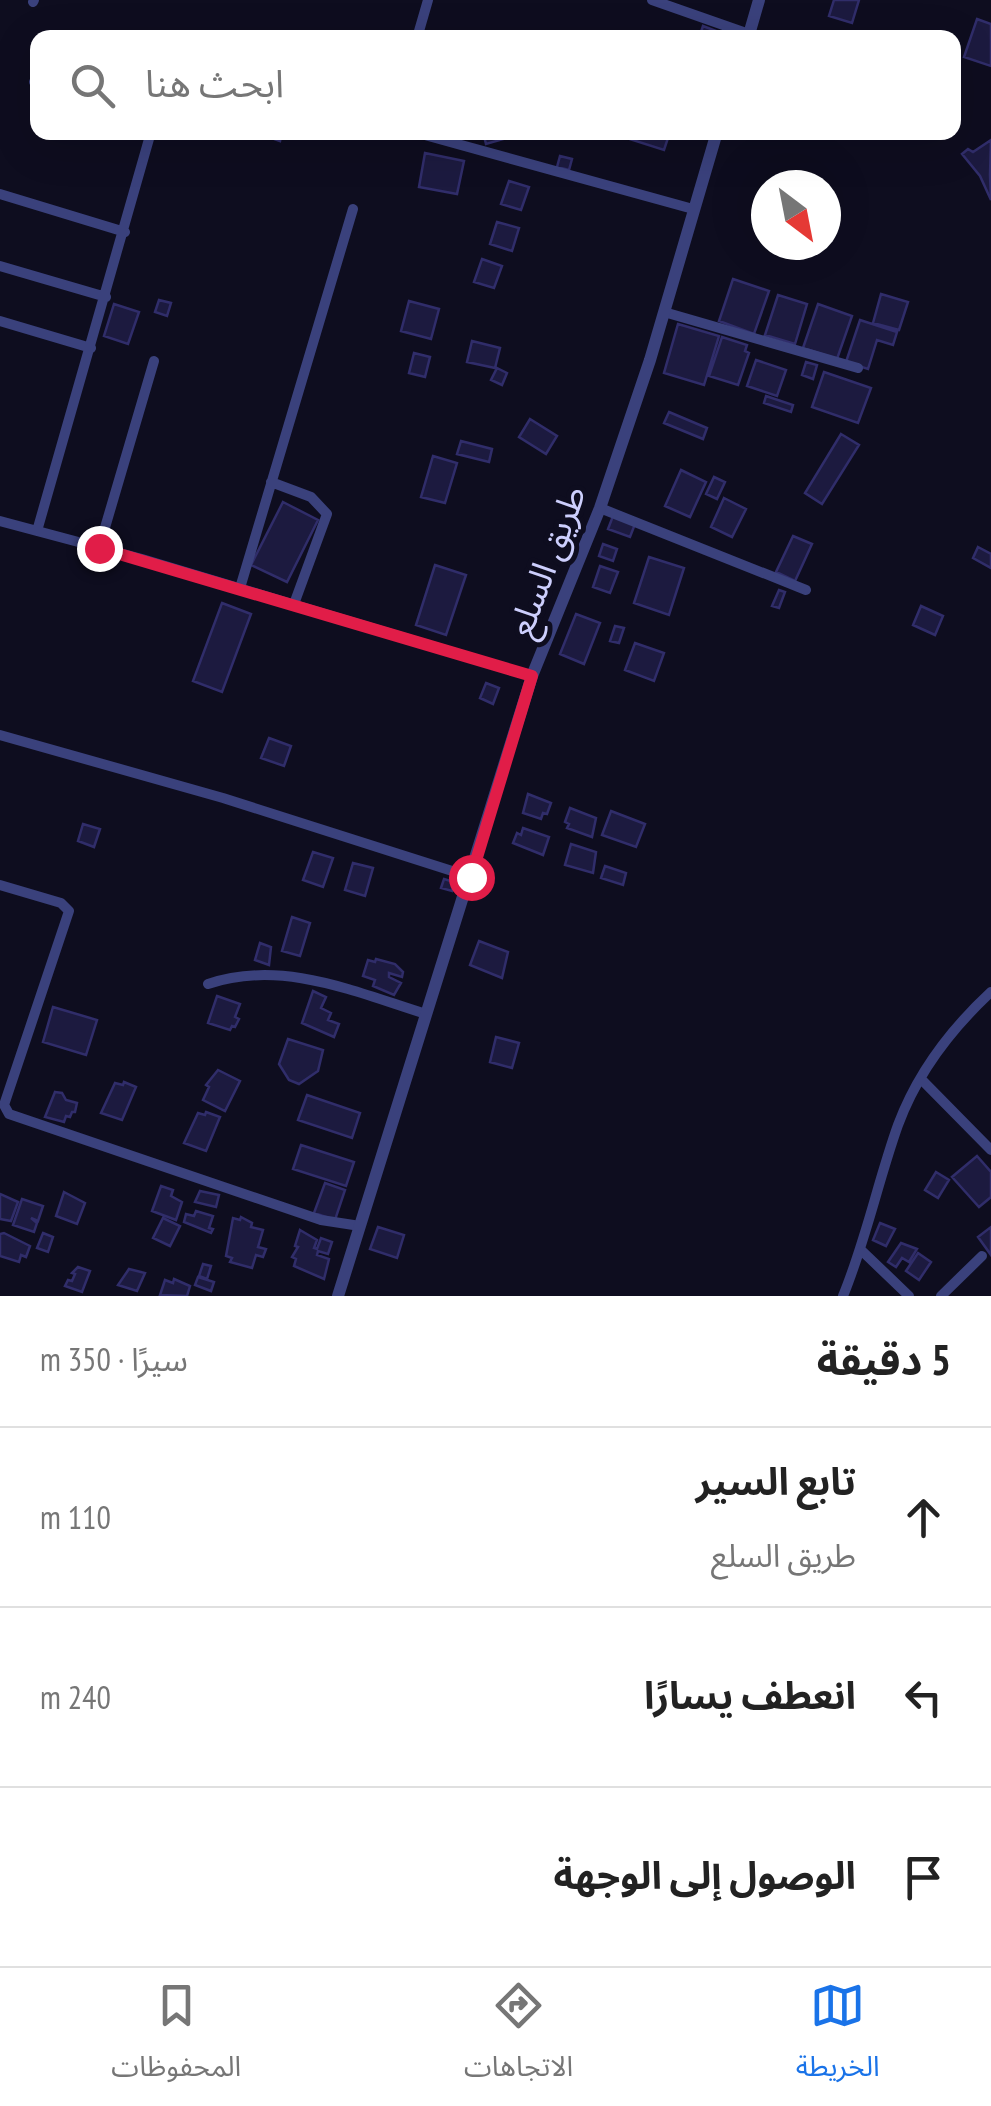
<!DOCTYPE html>
<html lang="ar">
<head>
<meta charset="utf-8">
<style>
	body { margin:0; font-family:"PT Sans Narrow","Noto Sans Arabic",sans-serif; background:#f6f6f6; color:#222; direction:rtl }
	.compass { position:absolute; left:751px; top:170px; width:90px; height:90px; border-radius:50%; background:#fff; box-shadow:0 10px 40px #0002; rotate:148deg }
	.stop { position:absolute; width:30px; height:30px; margin:-22px; border:8px solid #e11d48; border-radius:50%; background:#fff }
	.stop.end { background:#e11d48; border-color:#fff; box-shadow:0 2px 10px #0008 }
	.list { margin:0; padding:0; list-style:none }
	h2 { display:flex; justify-content:space-between; align-items:center; height:130px; margin:0; padding:0 40px; font-size:42px }
	h2 small { font-size:32px; font-weight:400; color:#767676 }
	.list li { display:grid; grid-template-columns:65px 1fr auto; gap:30px; align-items:center; box-sizing:border-box; height:180px; padding:0 40px; border-top:2px solid #e0e0e0 }
	.list b { display:block; font-size:38px; white-space:nowrap }
	.list p { margin:0; font-size:32px; white-space:nowrap; color:#767676 }
	.list em { font-size:32px; font-style:normal; color:#767676 }
	.icon { flex:none; width:55px; height:55px; fill:none; stroke:currentColor; stroke-width:2; stroke-linecap:round; stroke-linejoin:round }
	.map { position:relative; flex:none; width:991px; height:1296px; overflow:hidden; direction:ltr }
	.search { position:absolute; background:#fff; box-shadow:0 10px 40px #0002; left:30px; right:30px; top:30px; height:110px; display:flex; align-items:center; gap:25px; box-sizing:border-box; padding:0 35px; border-radius:20px; color:#767676; font-size:38px }
	.sheet { height:670px; background:#fff }
	nav { display:flex; justify-content:space-around; align-items:center; box-sizing:border-box; height:140px; border-top:2px solid #e0e0e0; background:#fff; font-size:28px; color:#767676 }
	nav a { display:grid; justify-items:center; gap:5px }
	nav .on { color:#1a73e8 }
	.map>svg:first-child { display:block }
	.building { fill:#1c1a3f; stroke:#302d6a; stroke-width:2.5 }
	.lines { fill:none; stroke-linecap:round; stroke-linejoin:round }
	.minor { stroke:#3a417c; stroke-width:10 }
	.tertiary { stroke:#3a417c; stroke-width:12 }
	.route { stroke:#e11d48; stroke-width:12 }
	.labels { text-anchor:middle; dominant-baseline:central; stroke-width:10; stroke-linejoin:round; paint-order:stroke }
	.street-label { font-size:35px; fill:#cdcffd; stroke:#0e0d1f }
</style>
</head>
<body>
<div class="map">
<svg width="991" height="1296" viewBox="0 0 991 1296">
	<rect width="100%" height="100%" fill="#0e0d1f"/>
	<path class="building" d="M834 0H859L852 23 829 16Z
		M977 19 991 24V66L964 57Z
		M703 26 724 34 723 38H699Z
		M264 132H282L280 141 263 135Z
		M483 132H505L507 138 486 144Z
		M621 132H670L664 150 620 136Z
		M991 140 990 175 991 200 980 176 962 154 968 149 973 152Z
		M425 153 464 161 457 194 419 187Z
		M560 156 572 159 569 170 557 167Z
		M509 181 529 187 521 210 501 204Z
		M497 222 519 228 512 251 490 244Z
		M482 259 502 266 494 288 474 282Z
		M733 279 769 291 754 334 719 321Z
		M881 294 908 302 899 330 873 323Z
		M778 295 807 304 795 344 765 335Z
		M159 300 171 303 167 316 155 312Z
		M409 301 439 309 431 339 401 331Z
		M114 304 139 312 128 344 104 336Z
		M818 304 852 316 837 359 803 348Z
		M860 320 897 332 893 345 877 340 868 369 846 362Z
		M678 324 719 336 704 385 664 373Z
		M722 337 747 345 745 351 749 353 738 385 709 376Z
		M472 341 500 348 495 368 467 362Z
		M414 353 430 357 425 377 409 373Z
		M756 360 786 370 777 396 747 386Z
		M806 362 817 365 813 379 802 375Z
		M497 368 507 373 502 385 491 380Z
		M824 372 871 388 858 423 812 407Z
		M766 396 793 405 791 412 764 403Z
		M669 412 707 428 703 439 664 423Z
		M530 419 557 436 546 454 519 437Z
		M841 434 859 445 822 504 805 493Z
		M461 441 492 449 489 462 457 454Z
		M433 456 457 463 445 503 421 497Z
		M681 470 706 482 690 517 665 506Z
		M714 477 725 482 717 499 706 494Z
		M724 498 746 509 732 537 711 527Z
		M283 502 318 520 287 582 251 565Z
		M613 516 635 524 630 537 608 529Z
		M793 536 812 544 795 581 776 572Z
		M603 544 617 549 613 561 599 556Z
		M978 547 991 554V568L973 558Z
		M649 557 684 568 669 615 634 603Z
		M435 565 466 575 446 635 416 625Z
		M600 566 618 572 610 593 593 587Z
		M542 587 551 590 547 600 538 596Z
		M779 590 785 592 779 608 772 606Z
		M222 603 251 614 222 692 193 681Z
		M921 606 943 616 935 635 913 625Z
		M576 614 600 623 584 664 560 654Z
		M615 626 624 628 619 643 610 641Z
		M635 643 664 653 654 681 625 670Z
		M486 683 499 688 493 704 480 698Z
		M269 738 291 746 284 766 261 758Z
		M528 794 551 803 547 814 543 813 541 819 523 813Z
		M570 808 596 818 592 837 567 828 569 824 565 822Z
		M611 811 645 824 636 847 602 835Z
		M83 824 100 829 94 847 78 841Z
		M523 828 549 837 543 855 513 843 517 833 521 835Z
		M571 844 596 852 593 873 565 865Z
		M313 852 333 858 323 887 303 880Z
		M353 863 373 868 365 896 345 890Z
		M605 866 626 873 623 885 601 878Z
		M444 879 454 882 452 891 441 888Z
		M292 917 310 923 300 956 282 951Z
		M479 941 508 952 502 978 470 965Z
		M260 943 271 947 269 965 255 960Z
		M376 959 395 964 403 972 402 977 389 973V977L401 983 394 995 373 986 375 980 363 976 368 960 375 962Z
		M313 991 326 997 321 1008 331 1013 328 1020 339 1024 334 1037 302 1023Z
		M217 996 240 1004 235 1017 239 1019 235 1027 232 1026 230 1030 208 1023Z
		M53 1007 97 1020 86 1055 43 1042Z
		M496 1037 519 1043 512 1068 490 1062Z
		M288 1039 323 1050 318 1071 299 1084 289 1080 279 1064Z
		M218 1070 240 1081 225 1111 203 1100 209 1087 206 1085Z
		M124 1082 136 1087 122 1120 101 1113 115 1083 123 1085Z
		M55 1092 62 1093 66 1100 77 1103 75 1112H72L70 1117 66 1116 64 1122 45 1117Z
		M307 1095 360 1113 352 1138 298 1120Z
		M206 1112 220 1117 206 1151 184 1143 198 1113 205 1115Z
		M301 1145 354 1162 346 1186 293 1169Z
		M977 1156 991 1172V1197L979 1207 952 1177Z
		M936 1172 949 1180 938 1198 925 1190Z
		M325 1183 345 1190 335 1220 314 1213Z
		M161 1186 173 1190 171 1196 182 1202 176 1220 152 1211Z
		M200 1191 219 1195 216 1207 195 1202Z
		M64 1192 85 1203 77 1224 56 1216Z
		M0 1194 18 1202 11 1221 0 1219Z
		M22 1199 43 1206 38 1221 31 1218 37 1223 34 1232 13 1225Z
		M196 1211 213 1216 209 1228 213 1229 211 1233 184 1222 186 1214 194 1216Z
		M241 1217 252 1223 251 1227 263 1230 258 1247 266 1249 263 1257 256 1255 252 1268 230 1262 232 1258 226 1256 233 1218 240 1220Z
		M163 1218 180 1226 170 1246 153 1238Z
		M880 1223 895 1229 886 1246 873 1240Z
		M378 1227 404 1235 397 1258 370 1249Z
		M991 1227V1255L978 1237Z
		M300 1230 317 1240 314 1248 317 1249 321 1238 332 1242 328 1254 318 1251 317 1255 329 1259 324 1279 294 1266 296 1259 292 1257 298 1247 295 1246Z
		M4 1233 30 1246 26 1257 21 1255 19 1262 0 1256V1234Z
		M43 1233 53 1237 48 1252 37 1248Z
		M901 1243 917 1249 909 1262 902 1258 896 1267 888 1262Z
		M918 1253 931 1262 919 1280 906 1271Z
		M203 1264 211 1266 207 1279 199 1276Z
		M78 1267 90 1271 82 1292 65 1286 68 1280 72 1281 75 1274 72 1273Z
		M129 1269 145 1273 137 1291 118 1285Z
		M198 1277 214 1282 211 1291 195 1285Z
		M174 1279 190 1286 187 1296 160 1295 165 1280 173 1283Z"/>
	<g class="lines">
		<path class="minor" d="M652 0 749 34
			M33 2 34 0
			M417 38 428 0
			M34 82 38 83
			M414 132 693 209
			M0 194 125 232
			M0 266 106 297
			M664 312 858 368
			M0 321 91 348
			M271 482 311 497 327 514 294 604
			M600 508 806 590
			M0 521 142 559 532 676
			M37 531 151 132
			M99 548 154 361
			M240 588 353 209
			M0 735 223 798 471 877
			M0 885 61 903 69 911 4 1105 9 1114 321 1220 360 1226
			M208 984C282 959 355 992 426 1014
			M921 1079 991 1150
			M861 1250 909 1296
			M843 1296C866 1240 878 1181 898 1125 917 1074 951 1029 991 992
			M941 1296 982 1256"/>
		<path class="tertiary" d="M748 38 759 0
			M338 1296 532 676 600 508 650 360 717 132"/>
	</g>
	<g class="lines">
		<path class="route" d="M99 548 532 676 471 877"/>
	</g>
	<g class="labels">
		<g class="street-label">
			<text transform="translate(546 561) rotate(-69)">طريق السلع</text>
		</g>
	</g>
</svg>
<svg class="compass" viewBox="-18 -18 36 36"><path d="M0-13l5 13h-10z" fill="#e53935"/><path d="M0 13l5-13h-10z" fill="#767676"/></svg>
<div class="stop" style="left:471px;top:877px"></div>
<div class="stop end" style="left:99px;top:548px"></div>
<div class="search"><svg class="icon" aria-label="search" viewBox="0 0 24 24"><circle cx="10" cy="10" r="6"/><path d="M15 15l6 6"/></svg>ابحث هنا</div>
</div>
<section class="sheet">
<h2>5 دقيقة<small>سيرًا · 350 m</small></h2>
<ul class="list">
<li><svg class="icon" aria-label="ahead" viewBox="0 0 24 24"><path d="M12 20V5M6 11l6-6 6 6"/></svg><div><b>تابع السير</b><p>طريق السلع</p></div><em>110 m</em></li>
<li><svg class="icon" aria-label="left" viewBox="0 0 24 24"><path d="M17 20v-9H6M10 6l-5 5 5 5"/></svg><div><b>انعطف يسارًا</b></div><em>240 m</em></li>
<li><svg class="icon" aria-label="arrive" viewBox="0 0 24 24"><path d="M6 21V4h12l-3 4 3 4H6"/></svg><div><b>الوصول إلى الوجهة</b></div></li>
</ul>
</section>
<nav>
<a class="on"><svg class="icon" aria-label="map" viewBox="0 0 24 24"><path d="M3 6l6-2 6 2 6-2v14l-6 2-6-2-6 2zM9 4v14M15 6v14"/></svg>الخريطة</a>
<a><svg class="icon" aria-label="directions" viewBox="0 0 24 24"><path d="M12 3l9 9-9 9-9-9zM9 14v-3h6M13 9l2 2-2 2"/></svg>الاتجاهات</a>
<a><svg class="icon" aria-label="saved" viewBox="0 0 24 24"><path d="M7 4h10v16l-5-4-5 4z"/></svg>المحفوظات</a>
</nav>
</body>
</html>
